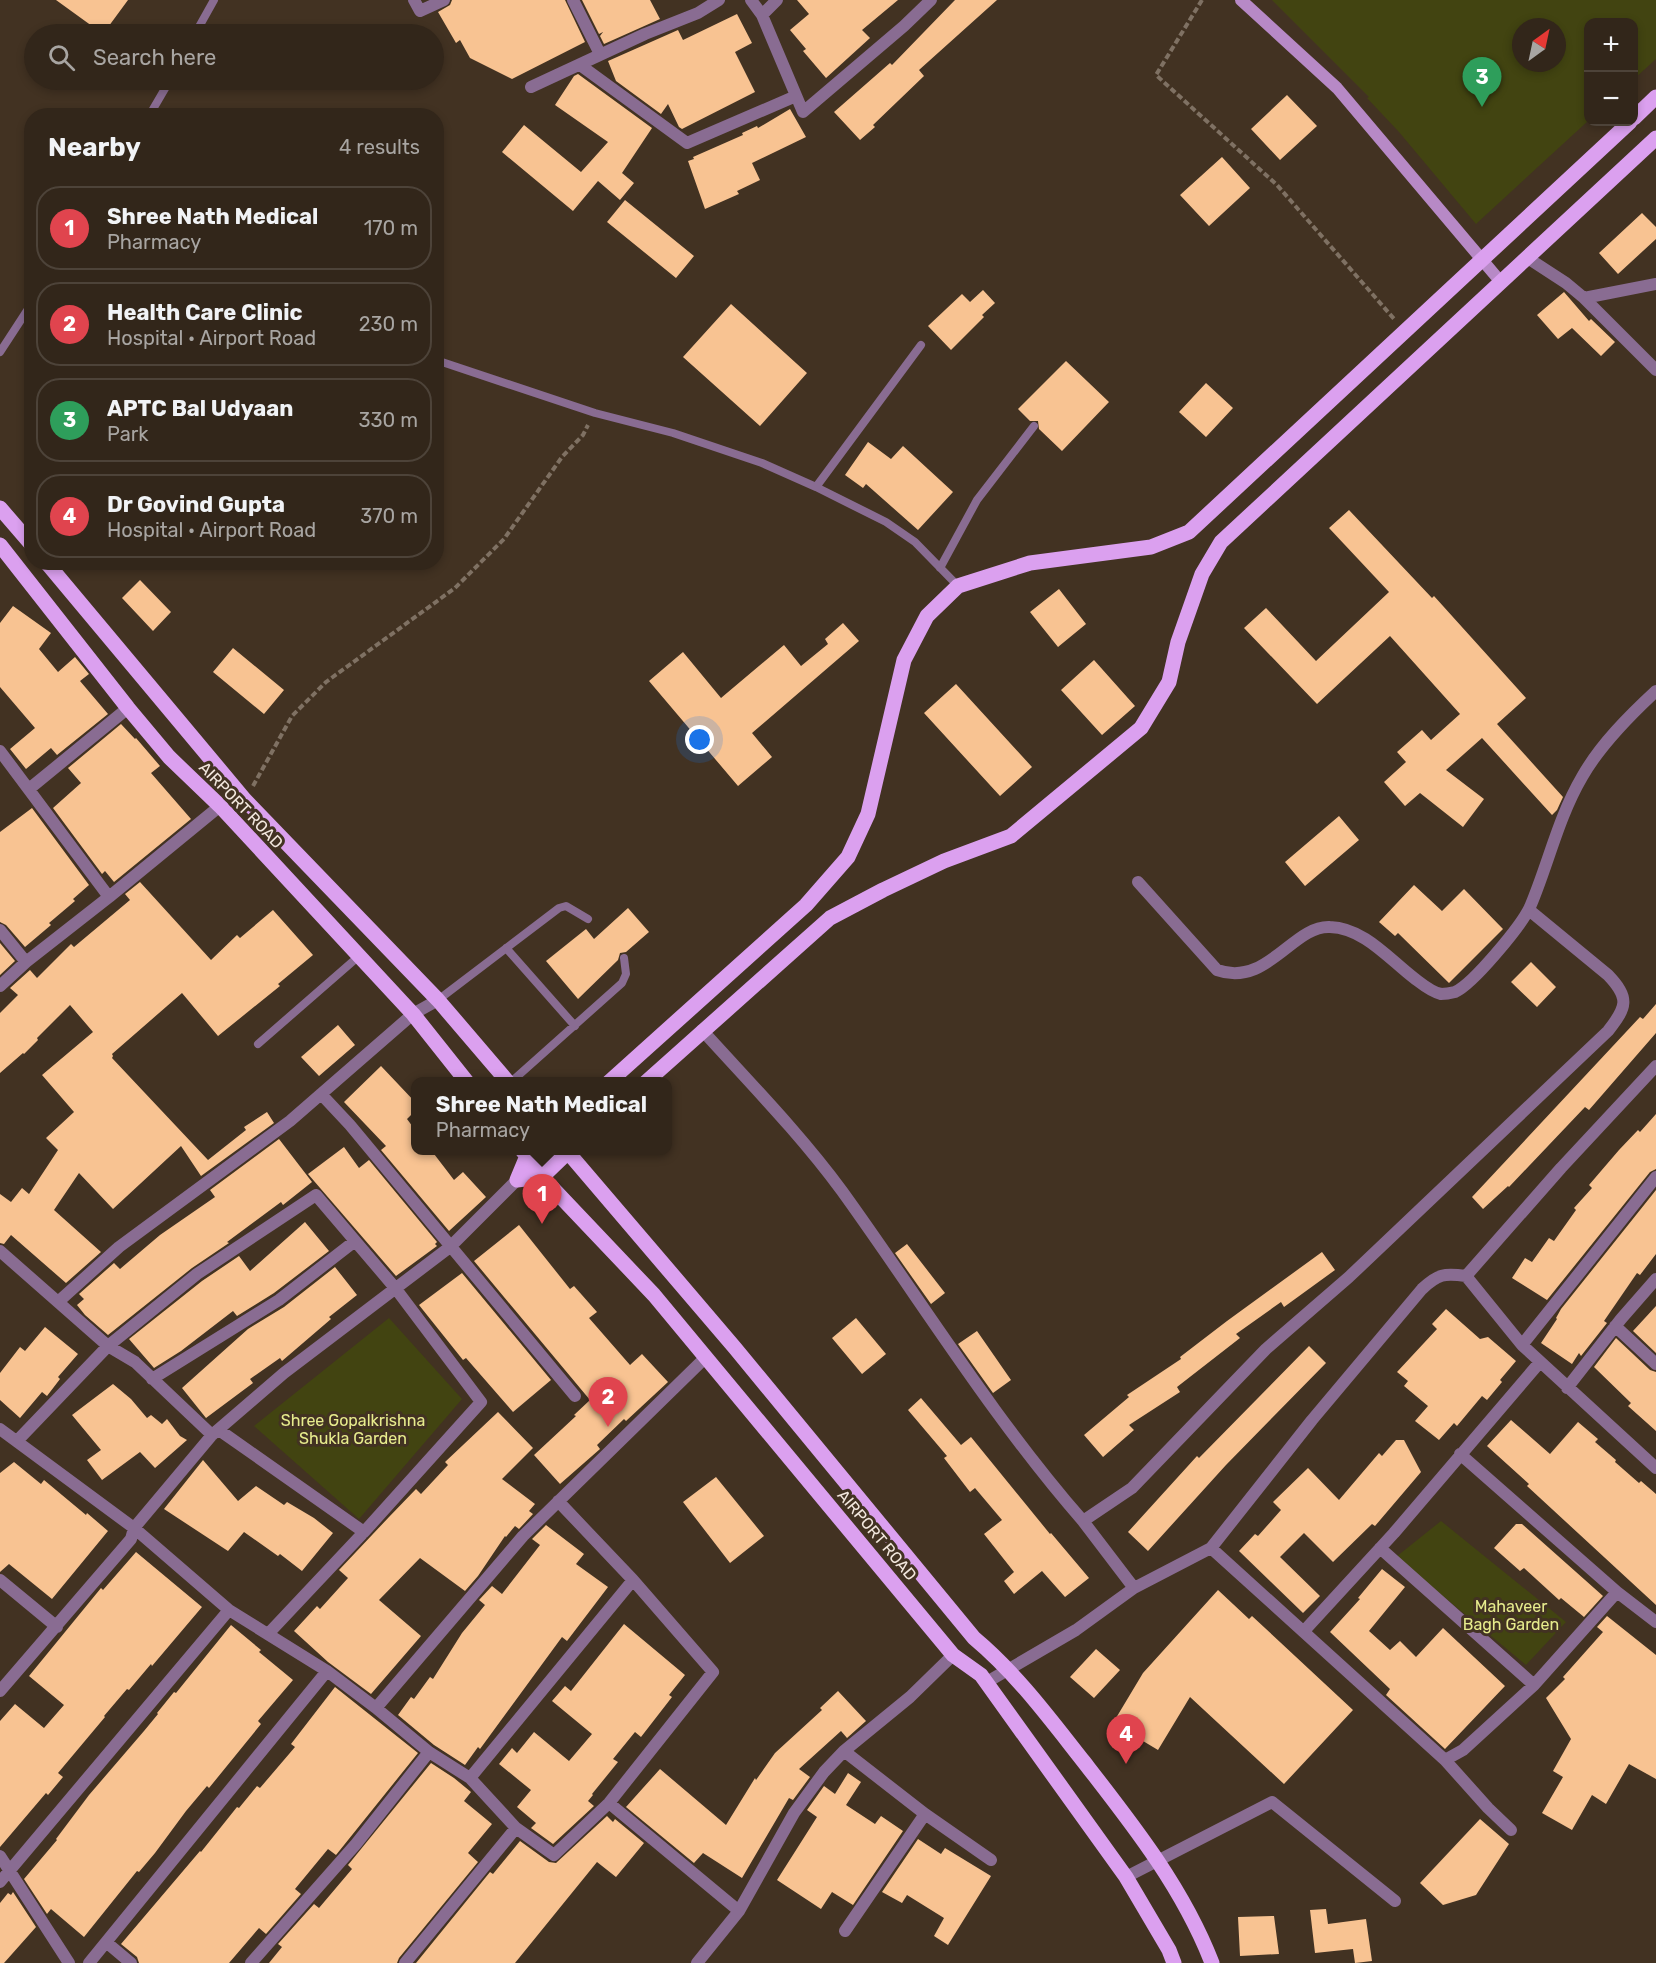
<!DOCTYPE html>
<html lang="en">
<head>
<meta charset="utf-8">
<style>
	body { margin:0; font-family:Rubik,sans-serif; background:#3a2e23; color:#f1f3f6 }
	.controls { position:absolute; right:18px; top:18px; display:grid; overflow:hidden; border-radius:12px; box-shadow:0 3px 9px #0003 }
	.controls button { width:54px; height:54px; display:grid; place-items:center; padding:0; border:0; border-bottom:2px solid #4d4339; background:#32261a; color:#f1f3f6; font:30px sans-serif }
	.compass { position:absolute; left:1512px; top:18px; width:54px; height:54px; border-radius:50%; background:#32261a; box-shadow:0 3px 9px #0003; rotate:33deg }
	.you { position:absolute; left:700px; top:740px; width:21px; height:21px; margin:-15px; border:4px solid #fff; border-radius:50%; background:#1a73e8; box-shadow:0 0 0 9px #1a73e833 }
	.badge { display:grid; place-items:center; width:39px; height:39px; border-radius:50%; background:#d93025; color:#fff; font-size:20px; font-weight:700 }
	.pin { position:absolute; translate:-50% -50px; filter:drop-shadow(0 2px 3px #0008) }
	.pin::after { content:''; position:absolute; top:32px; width:21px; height:18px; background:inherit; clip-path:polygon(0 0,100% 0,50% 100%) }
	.popup { position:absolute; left:411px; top:1077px; width:261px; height:78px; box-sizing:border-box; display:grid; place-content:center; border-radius:12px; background:#32261a; filter:drop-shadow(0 2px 4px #0005); font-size:20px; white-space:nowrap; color:#a8a5a2 }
	.popup b { font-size:22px; color:#f1f3f6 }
	.popup::after { content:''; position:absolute; left:50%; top:100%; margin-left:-12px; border:12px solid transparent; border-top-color:#32261a }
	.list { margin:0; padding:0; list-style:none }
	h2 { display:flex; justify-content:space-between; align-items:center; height:78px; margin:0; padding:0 24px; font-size:26px }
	h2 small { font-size:20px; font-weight:400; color:#a8a5a2 }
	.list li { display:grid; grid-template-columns:39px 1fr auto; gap:18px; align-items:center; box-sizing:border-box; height:84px; margin:0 12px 12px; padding:0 12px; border:2px solid #4d4339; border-radius:24px }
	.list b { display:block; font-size:22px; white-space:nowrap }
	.list p { margin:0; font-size:20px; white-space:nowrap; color:#a8a5a2 }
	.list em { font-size:20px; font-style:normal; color:#a8a5a2 }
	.icon { flex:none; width:33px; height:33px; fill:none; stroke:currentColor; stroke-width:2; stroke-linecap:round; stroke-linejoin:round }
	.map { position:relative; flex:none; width:1656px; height:1963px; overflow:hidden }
	.search { position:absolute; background:#32261a; box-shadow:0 3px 9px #0003; left:24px; top:24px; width:420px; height:66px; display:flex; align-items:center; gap:15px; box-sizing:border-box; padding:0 21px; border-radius:33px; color:#a8a5a2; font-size:22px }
	.panel { position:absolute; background:#32261a; box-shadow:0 3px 9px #0003; left:24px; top:108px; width:420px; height:462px; border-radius:24px }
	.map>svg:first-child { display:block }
	.park { fill:#424411; fill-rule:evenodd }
	.building { fill:#f8c392 }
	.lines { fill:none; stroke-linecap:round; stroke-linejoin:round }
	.path { stroke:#7f7163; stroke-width:4; stroke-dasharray:6 3; stroke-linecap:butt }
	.lane { stroke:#896c92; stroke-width:8 }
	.street { stroke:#896c92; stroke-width:12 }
	.secondary { stroke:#b789c6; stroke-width:12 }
	.primary { stroke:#dba0ef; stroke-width:15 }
	.labels { text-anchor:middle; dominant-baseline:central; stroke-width:6; stroke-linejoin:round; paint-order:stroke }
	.street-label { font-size:16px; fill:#f3e8de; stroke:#423222 }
	.park-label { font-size:16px; fill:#e7ec8d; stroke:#423222 }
</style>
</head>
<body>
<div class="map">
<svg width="1656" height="1963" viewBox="0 0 1656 1963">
	<rect width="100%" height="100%" fill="#423222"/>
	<path class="park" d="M1272 0H1656V59L1634 79V22H1588V121L1476 224 1399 132 1367 98 1369 97ZM1521 27H1557V63H1521Z
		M389 1318 462 1399 359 1519 254 1426Z
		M1441 1521 1566 1622 1526 1665 1396 1557Z"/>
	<path class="building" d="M56 0H128L103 34Z
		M452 0H565L585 42 512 79 470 58 460 40 456 43 438 12 450 5Z
		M582 0H650L660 19 604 44 600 36 603 32 599 34Z
		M797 0H898L862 30 870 38 826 78 803 51 806 49 790 30 809 14Z
		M955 0H997L919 70 924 76 873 125 875 127 860 140 834 112 890 63 892 65Z
		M737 14 752 43 735 52 755 92 682 129 679 127 668 104 661 114 616 81 608 61 678 30 683 40Z
		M578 74 652 128 622 173 634 183 620 200 598 181 573 211 502 152 524 125 581 172 608 142 555 105 574 76Z
		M1287 95 1317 126 1280 160 1251 129Z
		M790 109 806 137 752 163 760 180 737 191 739 194 705 209 688 161 694 159 693 157 743 135 742 133 757 126 758 128Z
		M1222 157 1250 188 1209 226 1180 195Z
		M625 200 694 256 676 278 607 222Z
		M1642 213 1656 227V239L1618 274 1599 253Z
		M983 290 995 303 982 315 984 317 951 350 928 326 962 294 970 302Z
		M1564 292 1589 321 1591 319 1615 342 1601 356 1572 328 1558 339 1537 315Z
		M731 304 807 373 760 426 683 357Z
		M1066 361 1109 402 1062 451 1039 429 1038 421H1030L1018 409Z
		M1206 383 1233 408 1206 437 1179 412Z
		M868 442 891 459 903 446 953 492 918 530 866 484 863 488 845 475Z
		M1349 510 1432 598 1434 596 1526 698 1497 724 1563 797 1557 810 1552 815 1482 738 1446 770 1484 799 1463 827 1420 793 1405 806 1384 782 1406 762 1397 752 1422 730 1431 740 1460 714 1390 636 1317 704 1244 628 1266 608 1316 661 1389 592 1329 528Z
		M140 580 171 612 153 631 122 598Z
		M1059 589 1086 624 1058 647 1030 612Z
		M13 606 51 633 39 649 58 672 75 657 89 674 80 681 108 714 57 755 51 748 26 769 10 749 35 728 0 687V623Z
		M843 623 859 641 752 733 772 757 738 786 649 681 683 652 721 698 784 645 801 666 828 644 825 639Z
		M233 648 284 690 264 714 213 672Z
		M1094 660 1135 706 1102 735 1061 690Z
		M956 684 1032 767 1000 796 924 713Z
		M121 724 135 739 136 738 160 766 151 773 191 819 114 882 105 871 102 874 53 808 81 783 68 768Z
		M32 808 89 885 73 899 75 901 49 923 51 925 25 947 6 925 0 922V832Z
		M1339 816 1359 840 1305 886 1285 862Z
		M140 882 211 960 237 935 240 938 273 910 313 955 278 984 280 986 218 1036 182 993 112 1054 113 1056 112 1058 208 1160 246 1130 244 1127 267 1112 274 1123 201 1176 181 1146 113 1209 79 1173 54 1210 101 1252 66 1283 11 1235 4 1244 0 1243V1194L11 1202 22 1188 29 1194 58 1150 46 1138 74 1112 42 1075 93 1032 70 1005 37 1038 38 1040 24 1054 23 1053 0 1073V1013L18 995 10 988 30 970 37 978 71 944 74 947 130 900 125 894Z
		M1414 885 1442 911 1464 889 1503 929 1449 983 1398 933 1395 936 1379 922Z
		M628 908 649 932 626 952 620 953 618 960 578 999 546 961 586 929 594 939Z
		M0 943 15 961 0 975Z
		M1531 962 1556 987 1537 1007 1511 982Z
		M1656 1004V1033L1589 1110 1585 1107 1509 1187 1508 1186 1483 1209 1472 1197 1640 1017 1643 1019Z
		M338 1025 355 1045 319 1076 301 1057Z
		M381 1066 416 1103V1110L407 1119 416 1131V1150H431L454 1180 463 1172 486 1197 449 1231 381 1150 386 1146 344 1102Z
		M1656 1114V1169L1650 1172 1547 1300 1512 1278 1525 1258 1532 1262 1549 1238 1554 1241 1576 1210 1574 1208 1592 1188 1589 1185 1619 1150 1638 1130 1640 1132Z
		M279 1139 312 1182 283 1205 281 1202 227 1242 229 1243 192 1268 108 1335 85 1315 77 1305 84 1299 79 1294 114 1263 120 1269 160 1235 215 1197 210 1190Z
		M344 1147 359 1168 369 1160 437 1242 435 1244 437 1246 396 1276 308 1174Z
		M1656 1190V1254L1640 1275 1637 1273 1604 1321 1607 1323 1581 1356 1579 1353 1572 1364 1541 1343 1557 1319 1556 1318 1561 1309Z
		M305 1222 329 1251 274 1293 237 1316 233 1311 181 1351 154 1368 129 1339 202 1281 239 1256 250 1271Z
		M519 1225 570 1289 574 1286 597 1312 589 1318 630 1365 642 1354 668 1382 626 1421 624 1419 597 1445 600 1449 560 1484 534 1455 576 1416 574 1415 590 1400 474 1261Z
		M907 1244 945 1293 931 1304 895 1253Z
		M1322 1252 1335 1270 1284 1307 1281 1302 1236 1334 1240 1338 1177 1387 1180 1392 1129 1425 1134 1430 1103 1457 1084 1435 1129 1397 1127 1395 1181 1359 1180 1357 1227 1321Z
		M335 1267 357 1295 329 1317 331 1319 282 1361 280 1358 250 1379 253 1383 206 1418 182 1388 248 1329 284 1307Z
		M462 1273 551 1380 513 1412 466 1358 463 1360 419 1305Z
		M1656 1306V1353L1633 1331Z
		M1446 1309 1480 1339 1488 1337 1516 1361 1500 1380 1502 1382 1487 1400 1482 1396 1457 1426 1454 1423 1439 1440 1415 1421 1428 1406 1404 1386 1408 1381 1397 1372 1437 1329 1432 1324Z
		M856 1318 886 1354 862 1374 832 1338Z
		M45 1327 78 1354 58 1377 60 1379 47 1396 42 1392 20 1418 0 1400V1373L20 1347 25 1351Z
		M977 1331 1011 1380 993 1393 958 1344Z
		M1616 1338 1650 1370 1656 1372V1431L1628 1406 1631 1403 1594 1367Z
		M1309 1346 1326 1363 1226 1465 1148 1551 1128 1532 1197 1456 1199 1458Z
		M113 1384 131 1399 147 1418 151 1415 162 1424 167 1419 180 1436 187 1440 155 1468 140 1452 102 1480 87 1460 101 1450 72 1415Z
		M921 1398 961 1445 971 1437 1050 1534 1051 1533 1089 1578 1065 1597 1042 1571 1014 1594 1004 1581 1014 1572 984 1534 1002 1520 975 1488 970 1492 944 1458 947 1456 908 1410Z
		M498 1412 533 1448 502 1479 535 1504 529 1511 533 1514 519 1529 515 1526 506 1537 505 1536 478 1576 465 1591 420 1558 379 1600 421 1636 371 1694 328 1662 294 1631 317 1606 320 1609 348 1578 339 1570 389 1517 416 1489 421 1494 448 1465 445 1462Z
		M1511 1420 1550 1454 1578 1422 1598 1439 1595 1442 1616 1460 1615 1462 1639 1483 1641 1481 1656 1494V1605L1527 1486 1529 1484 1487 1446Z
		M1396 1440H1404L1421 1472 1375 1526 1372 1524 1333 1562 1304 1533 1280 1557 1320 1596 1303 1613 1239 1551 1255 1534 1258 1536 1281 1510 1273 1502 1308 1468 1339 1500 1379 1453 1382 1456Z
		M203 1460 238 1501 256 1486 284 1505 287 1502 314 1518 333 1533 302 1571 280 1554 278 1556 244 1532 228 1551 164 1509Z
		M14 1462 41 1484 44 1480 86 1515 87 1513 108 1531 52 1599 9 1564 0 1572V1473Z
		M716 1477 764 1536 730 1563 683 1502Z
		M1516 1524H1522L1603 1596 1584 1617 1561 1598 1559 1600 1524 1568 1520 1571 1494 1548Z
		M546 1525 584 1554 576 1564 608 1587 567 1641 562 1637 480 1749 478 1747 465 1765 434 1745 398 1715 411 1697 414 1699 430 1677 433 1679 462 1633 485 1605 479 1600 492 1586 502 1594 540 1545 532 1539Z
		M136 1552 202 1607 152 1666 151 1664 129 1690 127 1689 104 1716 105 1717 58 1773 63 1777 48 1795 46 1793 0 1847V1721L15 1704 44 1728 64 1705 29 1676 101 1588 103 1590Z
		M1382 1569 1405 1587 1369 1631 1390 1650 1400 1641 1416 1657 1443 1628 1505 1686 1445 1749 1386 1695 1390 1689 1330 1632 1360 1599 1358 1598Z
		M1218 1590 1249 1619 1252 1616 1353 1710 1284 1784 1190 1697 1158 1750 1113 1723 1143 1673Z
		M1607 1616 1656 1655V1779L1629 1764 1606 1804 1592 1795 1572 1830 1542 1813 1563 1777 1553 1771 1571 1739 1546 1698 1565 1679 1563 1677 1603 1632 1597 1627Z
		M624 1624 685 1675 669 1695 672 1697 641 1737 635 1732 613 1759 618 1762 592 1794 593 1795 588 1801 594 1806 553 1844 531 1828 536 1823 517 1807 531 1790 499 1764 512 1748 517 1753 534 1732 569 1761 592 1734 552 1701 565 1686 571 1691Z
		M231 1625 261 1650 259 1652 293 1680 258 1721 261 1724 209 1788 207 1786 186 1811 155 1853 139 1872 137 1871 84 1937 51 1909 47 1914 24 1879 57 1840 56 1839 89 1795 144 1731 158 1714 157 1713 174 1692 176 1693Z
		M1096 1649 1120 1670 1094 1698 1070 1677Z
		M335 1687 418 1753 336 1855 328 1849 295 1889 301 1894 266 1934 259 1928 229 1963H139L137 1957 121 1944 200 1851 201 1852 237 1807 239 1808 257 1786 260 1788 295 1747 291 1744Z
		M838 1691 866 1721 847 1738 841 1731 799 1769 810 1777 793 1800 789 1798 742 1878 703 1853 694 1863 626 1807 660 1769 726 1825 755 1778 756 1780 775 1753 822 1710 820 1708Z
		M431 1763 454 1778 471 1792 464 1801 492 1824 468 1853 478 1862 399 1958 397 1963H269L282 1947 278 1944 314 1904 319 1908 352 1869 348 1865Z
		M848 1773 861 1782 846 1805 875 1824 881 1816 903 1831 853 1905 832 1892 821 1909 777 1880 817 1817 807 1810 824 1786 835 1794Z
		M607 1816 613 1822 615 1819 644 1843 616 1877 597 1862 515 1963H416L490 1872 493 1874 520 1841 549 1862 556 1863Z
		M1480 1819 1509 1844 1476 1895 1443 1905 1420 1883Z
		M918 1839 941 1854 945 1848 991 1876 948 1945 934 1936 944 1918 907 1895 902 1903 882 1892Z
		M13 1892 36 1927 4 1963H0V1903L8 1893 11 1895Z
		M1326 1909 1328 1924 1366 1919 1372 1961 1355 1963 1353 1949 1315 1953 1310 1910Z
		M1274 1916 1279 1954 1240 1956 1238 1917Z"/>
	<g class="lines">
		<path class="path" d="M1202 0 1156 75 1277 185 1395 320
			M253 786 292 716 326 682 455 588 504 539 562 457 583 435 588 425"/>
		<path class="lane" d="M195 34 214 0
			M149 116 170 80
			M0 352 32 303
			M436 360 595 413 673 433 762 463 816 487 886 522 915 542 958 586
			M816 487 921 345
			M940 568 977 500 1034 426
			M506 948 575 1026
			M438 1000 559 908 566 906 588 919
			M258 1044 359 956
			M511 1082 622 983 626 974 624 958"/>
		<path class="street" d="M414 0 420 11 444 0
			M573 0 600 54
			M751 0 762 15 803 112 904 26 931 0
			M762 15 777 0
			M580 65 687 143 796 96
			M531 87 645 34 698 13 719 0
			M1526 257 1566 283 1584 298 1656 370
			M1584 298 1656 284
			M0 751 109 897
			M29 789 128 708
			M1138 882 1217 970C1267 988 1293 925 1330 927 1364 928 1389 959 1414 978 1422 984 1431 992 1441 994 1445 994 1451 993 1455 992 1473 984 1521 926 1530 907 1548 865 1558 818 1582 777 1600 745 1629 716 1656 691
			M0 930 26 962
			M0 986 26 962 109 897 220 806
			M702 1030C750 1083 800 1134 842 1191 922 1302 993 1418 1083 1521L1132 1488 1266 1349 1349 1277 1608 1031C1627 1007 1630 998 1608 975L1529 910
			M321 1094 350 1125 575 1396
			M0 1251 108 1346 135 1362 212 1435
			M1466 1276 1561 1168 1656 1066
			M58 1302 119 1247 290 1121 413 1014 438 1000
			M1615 1326 1656 1364
			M1522 1345 1656 1177
			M152 1379 279 1300 355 1241
			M1567 1388 1621 1319 1656 1279
			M0 1429 134 1528 229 1610 327 1671 376 1708 429 1752 470 1778 516 1828 554 1855 609 1803 713 1672 633 1580 558 1501
			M219 1430 364 1532
			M17 1441 108 1346 197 1274 316 1195 396 1289 481 1402 364 1532 268 1634
			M1460 1454 1617 1592 1656 1622
			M1083 1521 1134 1588
			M1211 1548 1445 1760 1488 1808 1511 1830
			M1380 1548 1534 1685
			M0 1580 57 1627
			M1304 1631 1394 1533 1540 1362
			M987 1682 1076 1630 1134 1588 1211 1548 1312 1420 1422 1289C1438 1274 1444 1273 1466 1276L1522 1345 1656 1468
			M0 1691 131 1539 134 1528 212 1435 284 1373 450 1247 517 1180
			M376 1708 523 1536 706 1357
			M844 1751 925 1814 991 1860
			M1445 1760 1463 1750 1534 1685 1617 1592
			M470 1778 633 1580
			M609 1803 739 1911
			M0 1856 69 1963
			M1126 1877 1272 1802 1395 1901
			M0 1882 229 1610
			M845 1931 925 1814
			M106 1942 131 1963
			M89 1963 327 1671
			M251 1963 356 1844 429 1752
			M405 1963 516 1828
			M697 1963 739 1911 794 1813 824 1772 844 1751 910 1697 953 1655"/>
		<path class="secondary" d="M1241 0 1337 88 1500 281"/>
		<path class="primary" d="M1634 118 1656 97
			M0 508 32 545
			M0 545 128 708 169 757 220 806 413 1014 467 1082
			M46 562 245 800 438 1000 508 1082
			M609 1082 806 905 848 857 868 814 904 660 927 616 958 586 1030 563 1151 547 1189 532 1630 122
			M646 1082 830 918 883 890 944 861 1011 836 1141 728 1169 682 1178 642 1202 574 1221 542 1656 138
			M522 1150 542 1177 654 1295 953 1655 981 1675 1126 1877 1169 1950 1174 1963
			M532 1150 527 1156 517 1180 542 1177 570 1150
			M566 1150 735 1348 974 1638C1017 1674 1050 1719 1084 1762 1133 1825 1183 1888 1212 1963"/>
	</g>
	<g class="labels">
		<g class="street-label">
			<text transform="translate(241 805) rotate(46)">AIRPORT ROAD</text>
			<text transform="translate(877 1535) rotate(50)">AIRPORT ROAD</text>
		</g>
		<g class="park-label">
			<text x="353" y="1420">Shree Gopalkrishna<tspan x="353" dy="18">Shukla Garden</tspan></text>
			<text x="1511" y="1606">Mahaveer<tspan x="1511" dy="18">Bagh Garden</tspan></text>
		</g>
	</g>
</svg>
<div class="controls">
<button>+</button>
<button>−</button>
</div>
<svg class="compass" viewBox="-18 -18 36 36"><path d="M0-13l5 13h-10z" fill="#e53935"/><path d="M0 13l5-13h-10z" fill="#a8a5a2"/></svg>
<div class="you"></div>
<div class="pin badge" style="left:542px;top:1224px;background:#e0444e">1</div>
<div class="popup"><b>Shree Nath Medical</b>Pharmacy</div>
<div class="pin badge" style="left:608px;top:1427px;background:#e0444e">2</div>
<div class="pin badge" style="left:1482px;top:107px;background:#2e9e5b">3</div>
<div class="pin badge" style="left:1126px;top:1764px;background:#e0444e">4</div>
<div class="search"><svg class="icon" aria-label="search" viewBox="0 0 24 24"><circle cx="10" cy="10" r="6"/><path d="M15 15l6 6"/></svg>Search here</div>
<section class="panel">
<h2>Nearby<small>4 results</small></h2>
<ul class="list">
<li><span class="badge" style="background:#e0444e">1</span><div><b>Shree Nath Medical</b><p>Pharmacy</p></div><em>170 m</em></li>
<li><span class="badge" style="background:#e0444e">2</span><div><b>Health Care Clinic</b><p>Hospital · Airport Road</p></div><em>230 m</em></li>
<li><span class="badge" style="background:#2e9e5b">3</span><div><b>APTC Bal Udyaan</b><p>Park</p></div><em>330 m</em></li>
<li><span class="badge" style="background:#e0444e">4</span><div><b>Dr Govind Gupta</b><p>Hospital · Airport Road</p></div><em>370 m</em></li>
</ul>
</section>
</div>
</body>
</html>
